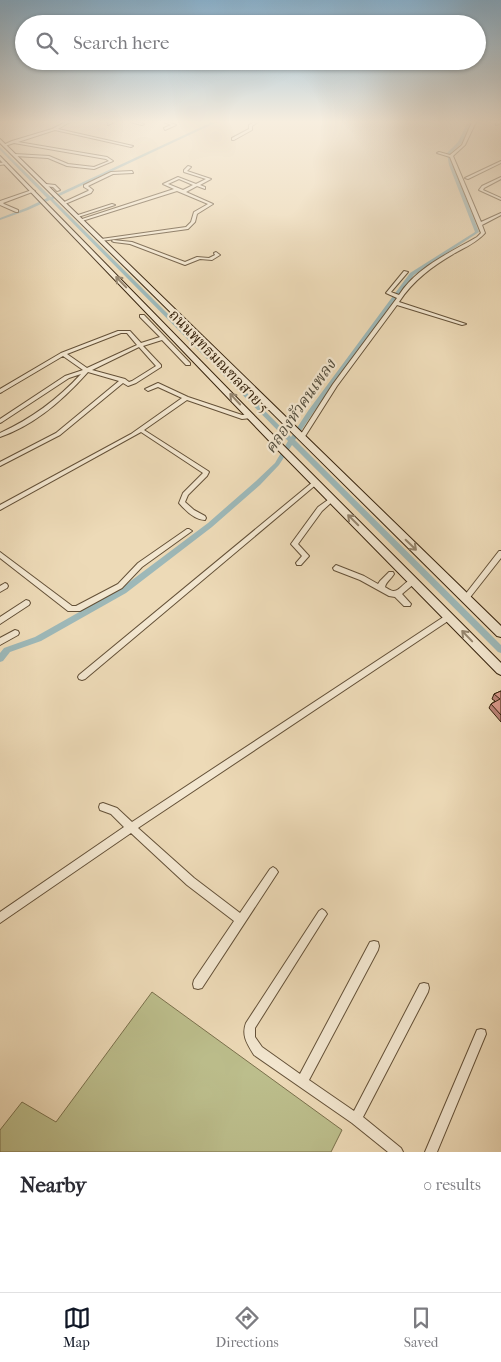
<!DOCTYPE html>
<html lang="en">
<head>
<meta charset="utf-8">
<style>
	body { margin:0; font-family:"IM FELL French Canon","Noto Serif Thai",serif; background:#f2f2f3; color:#2b2b33 }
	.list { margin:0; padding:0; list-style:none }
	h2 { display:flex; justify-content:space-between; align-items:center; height:65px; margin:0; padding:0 20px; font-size:21px }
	h2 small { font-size:16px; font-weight:400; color:#7c7c81 }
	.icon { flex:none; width:28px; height:28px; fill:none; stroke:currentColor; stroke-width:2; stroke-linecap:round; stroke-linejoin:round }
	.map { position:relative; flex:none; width:501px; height:1152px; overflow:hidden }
	.search { position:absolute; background:#fff; box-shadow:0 1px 4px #0004; left:15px; right:15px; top:15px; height:55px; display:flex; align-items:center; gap:12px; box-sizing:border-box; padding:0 18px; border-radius:28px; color:#7c7c81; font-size:19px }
	.sheet { height:140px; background:#fff }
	nav { display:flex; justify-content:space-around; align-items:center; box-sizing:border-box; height:70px; border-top:1px solid #e1e1e2; background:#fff; font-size:14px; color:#7c7c81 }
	nav a { display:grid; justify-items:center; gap:2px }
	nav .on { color:#111827 }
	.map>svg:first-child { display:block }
	.green { fill:#bcbe8c; stroke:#7a704c }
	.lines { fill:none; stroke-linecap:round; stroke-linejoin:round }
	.canal { fill:#9db8b8; fill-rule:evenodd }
	.street-casing { stroke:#645138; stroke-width:2 }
	.secondary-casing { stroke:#37230d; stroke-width:2 }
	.street { fill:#f3e7d0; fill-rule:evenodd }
	.secondary { fill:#f3e7d0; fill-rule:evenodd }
	.wall { fill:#bb8378; stroke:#37230d }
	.building { fill:#d9988b; stroke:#37230d }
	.oneway { stroke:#95856e }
	.labels { text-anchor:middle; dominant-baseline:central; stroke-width:4.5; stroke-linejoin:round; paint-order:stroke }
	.street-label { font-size:15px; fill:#37230d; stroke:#f3e7d0 }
	.water-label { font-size:16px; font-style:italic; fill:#565040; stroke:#f3e7d0 }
</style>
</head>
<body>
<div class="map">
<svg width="501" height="1152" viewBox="0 0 501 1152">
	<rect width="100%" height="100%" fill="#eddab7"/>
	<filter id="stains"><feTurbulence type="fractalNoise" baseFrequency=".004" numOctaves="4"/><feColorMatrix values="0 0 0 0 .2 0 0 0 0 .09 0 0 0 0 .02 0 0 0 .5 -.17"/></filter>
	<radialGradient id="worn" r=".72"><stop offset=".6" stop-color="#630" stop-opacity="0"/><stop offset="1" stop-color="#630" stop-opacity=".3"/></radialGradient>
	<path class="green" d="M152 992 342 1130 331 1152H0V1130L22 1102 56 1122Z"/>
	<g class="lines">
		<path class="canal" d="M212 122H217L53 199 211 357V359H207L50 200 28 210 0 220V218L26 208 47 198 0 150V147L51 197Z
			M468 122H472L462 143 451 153 453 165 479 232 414 275 313 413 295 440 501 645V653L498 652 292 445 279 465 260 485 212 527 126 593 41 641 10 652 3 661 0 662V653L4 648 35 637 120 589 208 523 256 481 275 463 288 441 218 370 221 368 223 369 291 437 308 411 410 273 475 232 449 165 447 153 458 142Z"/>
		<defs>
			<path id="street" d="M66 122H70L58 129 133 146 131 147 55 130 18 142 107 157 113 161 94 169 67 166 48 158 15 156 13 155 15 154 49 156 68 164 94 167 109 161 106 159 14 143 5 146 3 145 12 141 52 129Z
				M110 122H114L108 125V123Z
				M130 122H137L144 124 142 125Z
				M164 122H168L176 125 165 130 164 128 171 125Z
				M255 122H258L252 126V130L234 140H232V138L249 129V125Z
				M472 122H476L465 145 453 156 481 222 501 213V215L482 225 485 233C477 242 466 247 455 253 433 266 413 280 399 302L466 324 462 325 397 305 337 386 304 438H300L299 437 333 384 397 298 386 293 404 271 408 272 391 292 399 295C416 268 449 253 477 237L481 233 450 157 437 153 439 152 450 155 462 145Z
				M498 122H501V123L496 125V123Z
				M501 161V163L468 179 465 178Z
				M6 162 7 164 0 165V163Z
				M188 166 191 167 187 171 211 179 200 185 205 187V189L197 186 186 192 213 204 197 214 195 222 188 229 101 241 99 240 101 239 186 227 191 222 194 212 208 204 177 191 82 221 79 220 174 189 163 184 178 177 196 184 206 179 184 172V170ZM179 179 193 185 183 190 168 184Z
				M132 171 133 173 113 174 88 186 93 190 91 193 65 204 62 203 88 191 89 190 84 187V185L111 172Z
				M501 177V179L484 188 483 190 501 198V200L479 190 482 186Z
				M46 184 55 185 60 190 57 191 53 187 45 186V184Z
				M32 190 35 191 3 203 4 204 18 210V212H16L0 205V201Z
				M112 204 115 205 78 217 75 216Z
				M113 240 132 242 185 262 197 257 209 258 215 255 214 253 216 252 220 255 212 260 200 259 185 265 130 244 114 242 112 241Z
				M140 315H144L190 363V365H186L162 340 143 346 161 365V367L136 383 128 386 123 383 60 435 0 466V462L56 433 119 381 88 372C64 399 35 425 0 437V433C31 419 58 399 81 374L69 378 2 422 0 423V419L65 376 83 370 63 356 2 392 0 393V389L61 353 118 331H130L141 343 160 337 140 317ZM121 333H127L137 345 87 368 67 354ZM139 347 156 366 132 381 129 382 125 379 92 370Z
				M158 383 188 397 242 415 251 414 254 416 251 418 242 419 187 400 144 430 208 471 209 472 207 476 188 495 185 502 194 510 205 516 206 518 205 520C195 520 185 510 179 503L183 493 203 473 141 432 0 510V505L131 434 182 398 158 387 148 391 145 389Z
				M316 480 318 481 319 482 318 483 85 679 82 680 79 679 78 677 79 675 314 481Z
				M332 497 335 499 334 500 322 511 298 544 309 556 301 565H297L296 563 302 556 291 544 318 507Z
				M187 529H189L192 531 142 567 122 588 80 611H68L0 558V552L72 606H76L118 584 138 563Z
				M499 551H501V558L468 600H464L462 598 464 596Z
				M336 565 364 576 378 584 380 581 389 572H393L394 574C391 579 386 582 385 587 386 588 392 591 393 591 400 592 405 579 415 579L416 581 415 583 402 594 411 604 410 606H404L395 597 389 596 360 580 334 570 333 568Z
				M5 583 7 584 8 586 7 588 0 592V586Z
				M26 600 29 601 30 603 29 605 0 624V617Z
				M448 614 451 615 452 617 451 619 138 828 194 878 240 913 270 869 273 867 276 869 278 872 202 988 198 989 194 988 193 984 194 980 234 921 187 885 131 833 0 923V912L124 827 111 814 100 810 99 807 100 804 103 803 117 808 132 822Z
				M15 630 18 631 19 633 18 635 0 645V638Z
				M322 909 325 911 327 914 325 917 255 1028V1037L262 1047 300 1074 370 942 374 941 378 942 379 946 378 950 309 1080 354 1111 420 984 424 983 428 984 429 988 428 992 363 1117 401 1148 403 1152H388L352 1123 254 1055C248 1045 241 1036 246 1023L319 911Z
				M481 1029 485 1030 486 1034 437 1152H425L477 1030Z"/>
			<path id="secondary" d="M0 139 501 626V637L497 636 0 143Z
				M0 156 283 445 501 663V675L497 673 277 449 0 160Z"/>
		</defs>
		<use href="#street" class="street-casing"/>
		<use href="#secondary" class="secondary-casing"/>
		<use href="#street" class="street"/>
		<use href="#secondary" class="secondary"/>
	</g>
	<path class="wall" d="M501 691V722L489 708 491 704 495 701 492 699 494 694Z"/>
	<path class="building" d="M501 691V715L491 704 500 699 494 694Z"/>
	<defs><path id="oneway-shaft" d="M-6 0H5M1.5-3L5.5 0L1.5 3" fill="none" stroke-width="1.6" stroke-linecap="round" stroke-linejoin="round" transform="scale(1.25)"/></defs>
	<g class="oneway">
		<use href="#oneway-shaft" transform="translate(121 282) rotate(-134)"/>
		<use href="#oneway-shaft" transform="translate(235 399) rotate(-133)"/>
		<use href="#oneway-shaft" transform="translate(353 520) rotate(-135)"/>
		<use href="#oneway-shaft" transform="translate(411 545) rotate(44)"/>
		<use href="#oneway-shaft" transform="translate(467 636) rotate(-134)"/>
	</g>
	<linearGradient id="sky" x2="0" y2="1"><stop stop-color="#8ab6d5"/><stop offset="0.43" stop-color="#f7eedf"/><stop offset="1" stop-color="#f7eedf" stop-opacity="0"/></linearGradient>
	<rect width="501" height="283" fill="url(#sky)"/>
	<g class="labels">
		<g class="street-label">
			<text transform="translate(219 361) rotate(46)">ถนนพุทธมณฑลสาย 5</text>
		</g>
		<g class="water-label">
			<text transform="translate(300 406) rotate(-55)">คลองหัวคนเพลง</text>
		</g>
	</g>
	<rect width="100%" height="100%" filter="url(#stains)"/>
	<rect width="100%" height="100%" fill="url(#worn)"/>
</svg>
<div class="search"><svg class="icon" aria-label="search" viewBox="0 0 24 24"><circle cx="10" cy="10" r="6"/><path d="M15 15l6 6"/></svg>Search here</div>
</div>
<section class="sheet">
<h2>Nearby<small>0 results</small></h2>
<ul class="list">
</ul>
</section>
<nav>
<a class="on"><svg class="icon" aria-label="map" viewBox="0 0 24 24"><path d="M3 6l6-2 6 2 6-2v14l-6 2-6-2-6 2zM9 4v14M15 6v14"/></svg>Map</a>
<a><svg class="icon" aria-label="directions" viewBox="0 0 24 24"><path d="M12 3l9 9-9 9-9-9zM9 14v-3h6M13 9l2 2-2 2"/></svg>Directions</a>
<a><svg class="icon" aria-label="saved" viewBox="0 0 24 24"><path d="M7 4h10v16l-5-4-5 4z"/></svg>Saved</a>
</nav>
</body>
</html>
